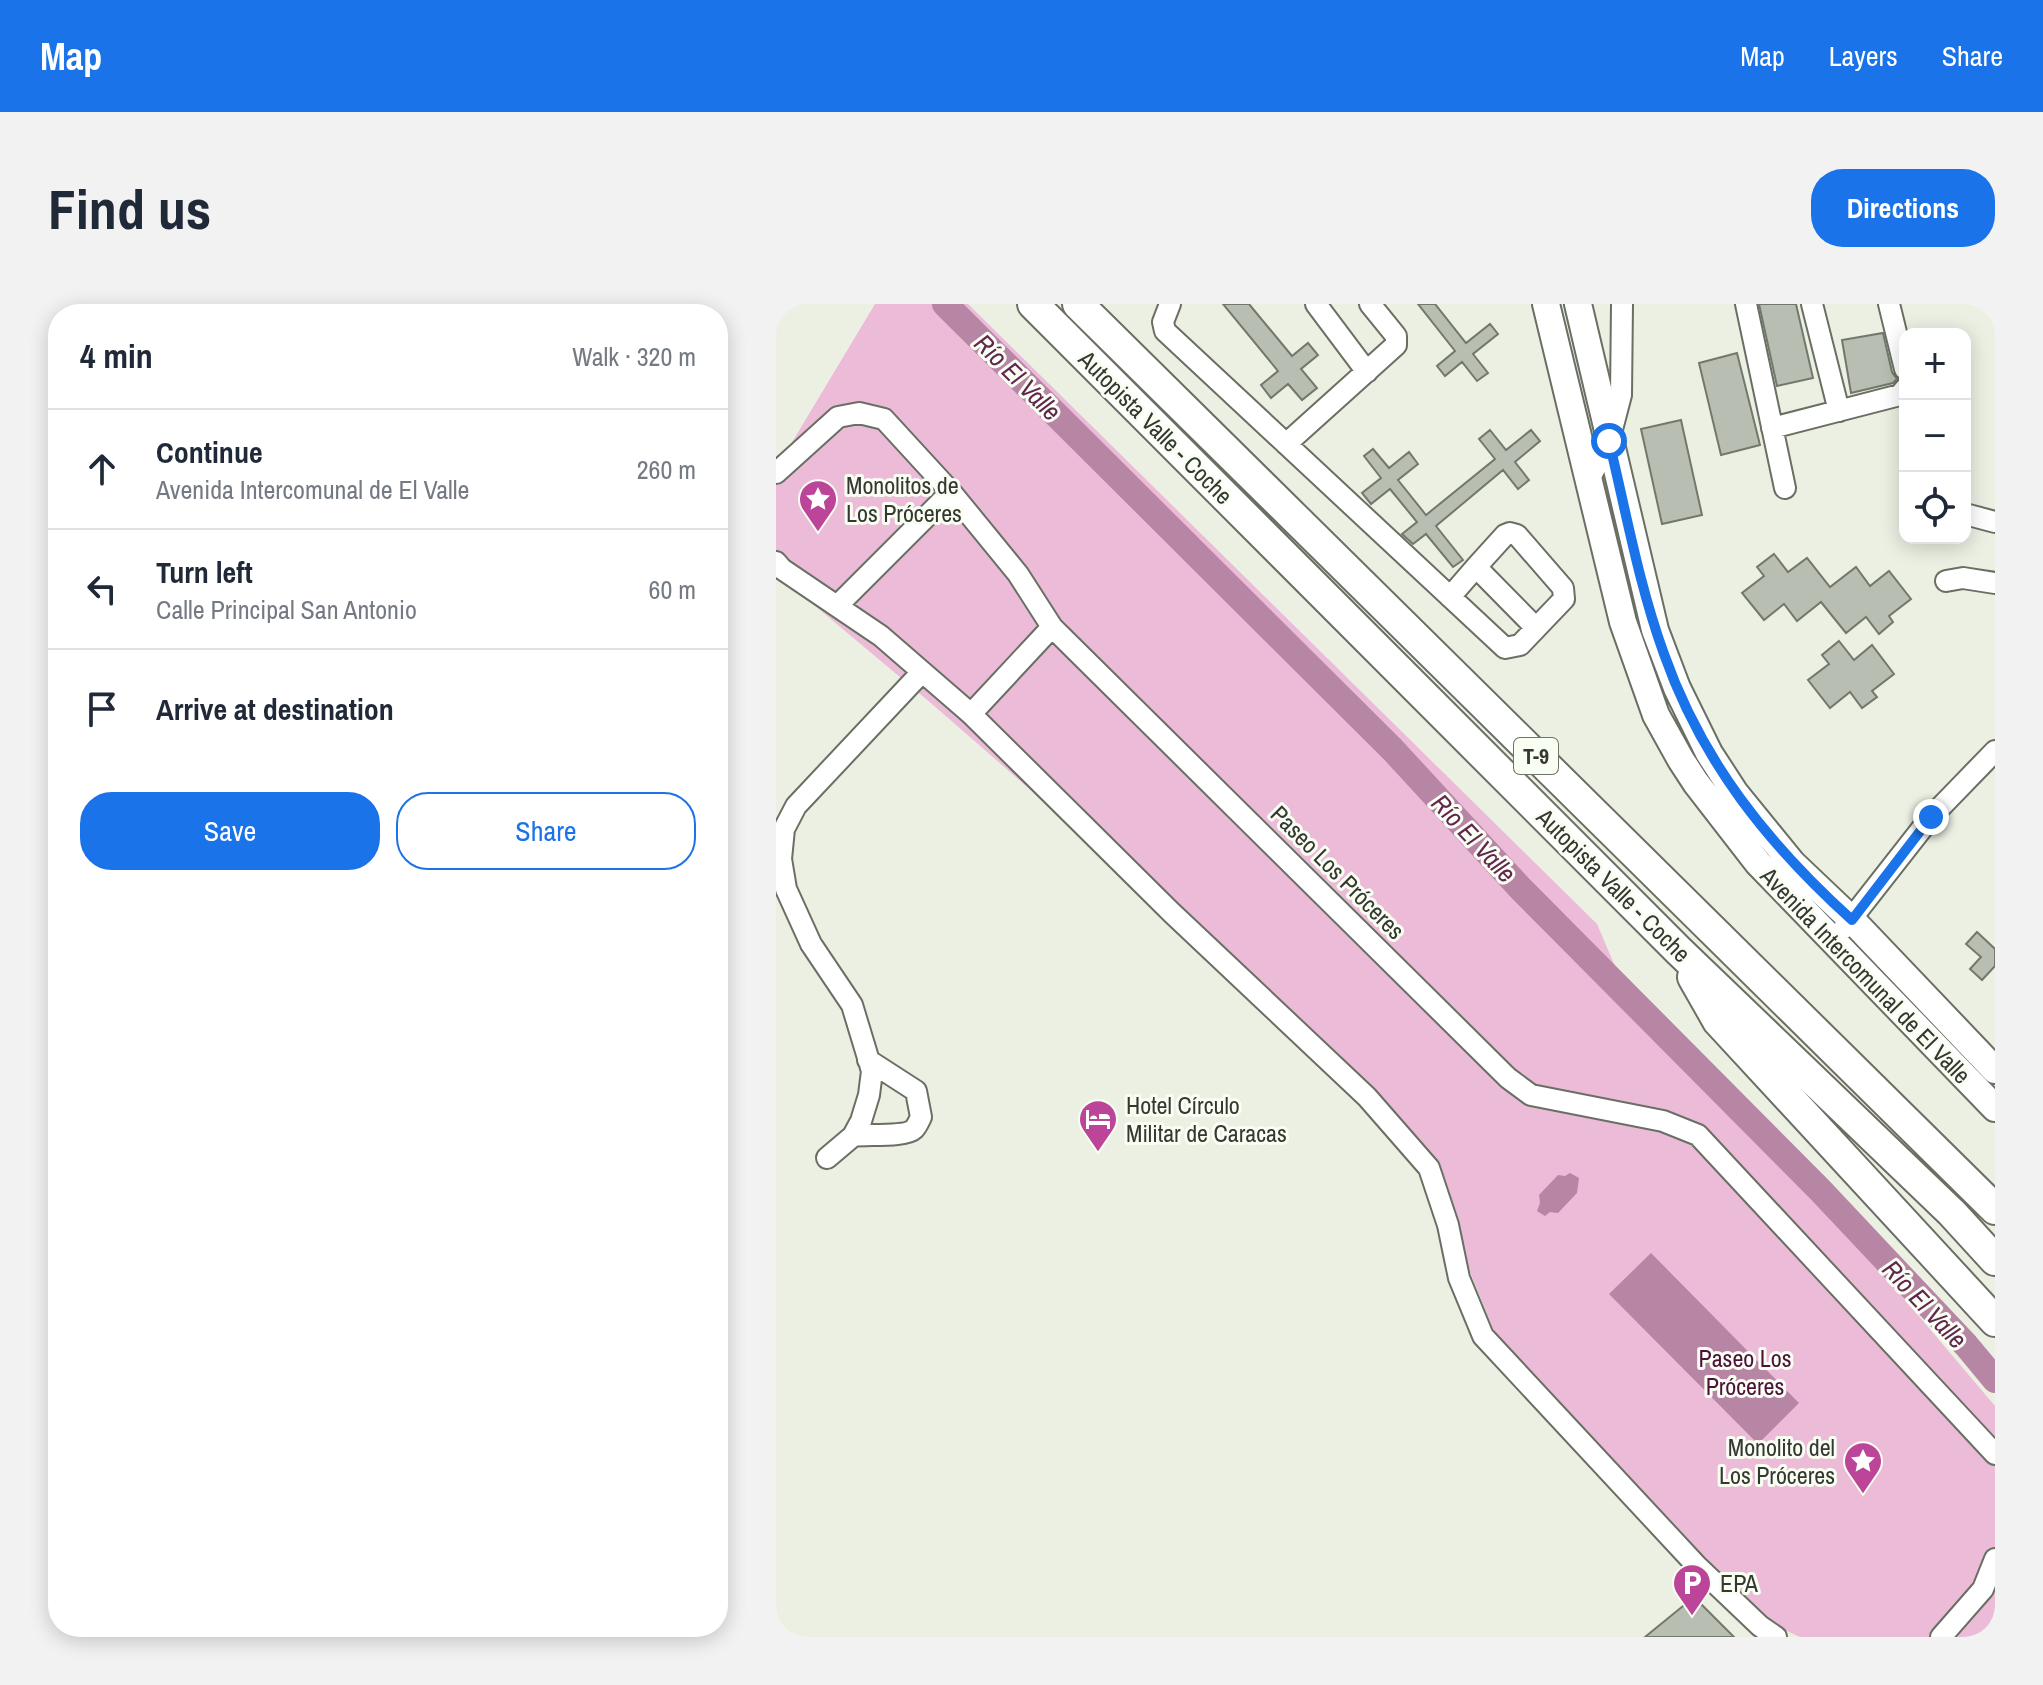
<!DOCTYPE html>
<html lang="en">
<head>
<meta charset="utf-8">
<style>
	body { margin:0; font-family:"Archivo Narrow",sans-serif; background:#f2f2f3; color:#1f2937 }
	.controls { position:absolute; right:24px; top:24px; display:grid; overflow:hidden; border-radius:16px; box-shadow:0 4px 20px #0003 }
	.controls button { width:72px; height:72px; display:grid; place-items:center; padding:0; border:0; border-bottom:2px solid #e0e1e3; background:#fff; color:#1f2937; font:40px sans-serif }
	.stop { position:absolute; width:24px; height:24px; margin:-18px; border:6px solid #1a73e8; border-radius:50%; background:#fff }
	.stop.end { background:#1a73e8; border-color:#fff; box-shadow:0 2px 8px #0008 }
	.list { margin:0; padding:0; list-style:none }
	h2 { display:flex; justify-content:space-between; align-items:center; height:104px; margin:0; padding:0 32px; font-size:34px }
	h2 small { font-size:26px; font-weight:400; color:#747a83 }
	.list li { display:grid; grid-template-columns:52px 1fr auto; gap:24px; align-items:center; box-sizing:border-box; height:120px; padding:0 32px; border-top:2px solid #e0e1e3 }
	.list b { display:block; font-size:30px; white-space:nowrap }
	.list p { margin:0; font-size:26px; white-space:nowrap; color:#747a83 }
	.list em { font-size:26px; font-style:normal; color:#747a83 }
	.actions { display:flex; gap:16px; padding:24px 32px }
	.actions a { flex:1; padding:18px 0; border:2px solid #1a73e8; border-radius:32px; text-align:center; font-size:28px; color:#1a73e8 }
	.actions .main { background:#1a73e8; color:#fff }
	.icon { flex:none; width:44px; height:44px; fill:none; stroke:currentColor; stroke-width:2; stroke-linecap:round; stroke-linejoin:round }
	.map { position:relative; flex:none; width:1219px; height:1333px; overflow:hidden; border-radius:32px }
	header { display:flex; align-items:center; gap:48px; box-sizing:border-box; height:112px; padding:0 40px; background:#1a73e8; color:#fff }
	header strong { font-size:38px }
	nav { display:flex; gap:44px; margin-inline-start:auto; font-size:28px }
	.intro { display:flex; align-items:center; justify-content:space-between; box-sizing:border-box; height:192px; padding:0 48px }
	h1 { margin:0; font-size:56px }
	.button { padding:20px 36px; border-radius:32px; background:#1a73e8; color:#fff; font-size:28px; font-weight:700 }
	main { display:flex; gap:48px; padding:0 48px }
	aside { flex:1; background:#fff; border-radius:32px; box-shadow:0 4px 20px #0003 }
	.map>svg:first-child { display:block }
	.green { fill:#ebbbd8 }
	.water { fill:#b886a5 }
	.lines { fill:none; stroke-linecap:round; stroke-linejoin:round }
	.river { stroke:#b886a5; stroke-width:26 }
	.building { fill:#b8beb1; stroke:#73786c; stroke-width:2 }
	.minor-casing { stroke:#6a6f64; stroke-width:24 }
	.major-casing { stroke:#6a6f64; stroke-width:30 }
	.highway-casing { stroke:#6a6f64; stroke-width:34 }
	.minor { stroke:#fff; stroke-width:20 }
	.major { stroke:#fff; stroke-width:26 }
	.highway { stroke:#fff; stroke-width:30 }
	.route { stroke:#1a73e8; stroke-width:10 }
	.labels { text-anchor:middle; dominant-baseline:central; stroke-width:6; stroke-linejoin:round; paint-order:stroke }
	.shield { fill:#f8fef1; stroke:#70736b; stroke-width:2 }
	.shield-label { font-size:22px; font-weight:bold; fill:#353732 }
	.street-label { font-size:24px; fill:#353732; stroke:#f8fef1 }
	.poi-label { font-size:24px; fill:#353732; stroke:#f8fef1; text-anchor:start }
	.park-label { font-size:24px; fill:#4c103b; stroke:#f8fef1 }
	.water-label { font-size:26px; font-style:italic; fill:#62254f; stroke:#f8fef1 }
</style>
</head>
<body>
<header>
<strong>Map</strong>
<nav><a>Map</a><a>Layers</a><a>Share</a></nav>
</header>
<div class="intro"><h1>Find us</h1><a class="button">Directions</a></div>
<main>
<aside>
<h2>4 min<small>Walk · 320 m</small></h2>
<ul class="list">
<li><svg class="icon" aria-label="ahead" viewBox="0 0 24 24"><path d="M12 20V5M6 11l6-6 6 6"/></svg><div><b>Continue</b><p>Avenida Intercomunal de El Valle</p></div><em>260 m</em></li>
<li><svg class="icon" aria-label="left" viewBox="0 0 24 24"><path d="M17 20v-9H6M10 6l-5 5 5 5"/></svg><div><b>Turn left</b><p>Calle Principal San Antonio</p></div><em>60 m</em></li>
<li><svg class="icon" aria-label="arrive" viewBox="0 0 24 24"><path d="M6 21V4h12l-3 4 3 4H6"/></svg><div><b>Arrive at destination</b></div></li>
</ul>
<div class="actions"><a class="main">Save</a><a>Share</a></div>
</aside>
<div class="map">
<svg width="1219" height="1333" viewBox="0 0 1219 1333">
	<rect width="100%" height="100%" fill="#ebf0e3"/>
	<path class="green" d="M99 0H192L821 620 863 718 1086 945 1219 1102V1333H1024L956 1302 730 1057 657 876 589 791 396 609 156 400 0 269V165Z"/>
	<path class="water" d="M794 869 803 874 801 889 782 909 774 908 769 912 761 907 764 899 763 891 782 871 789 872Z
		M875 949 1023 1099 982 1140 833 990Z"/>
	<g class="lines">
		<path class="river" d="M169 0 617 446 745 585 1044 886 1190 1041 1219 1076"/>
	</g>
	<path class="building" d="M447 0H473L516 52 532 39 542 51 525 65 541 84 526 96 512 80 495 94 485 81 502 67Z
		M642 0H659L690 39 714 20 722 30 697 50 712 69 701 77 686 58 669 72 661 62 679 47Z
		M983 0H1020L1037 74 1001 82Z
		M1107 29 1116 68 1121 75 1117 79 1075 89 1066 36Z
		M961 49 984 141 945 151 923 59Z
		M905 116 926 211 886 220 865 125Z
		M714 126 730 146 755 126 764 137 739 158 753 176 742 185 727 166 660 222 687 256 677 263 650 230 637 240 626 230 641 218 614 185 595 200 586 189 605 174 588 152 597 145 613 164 633 148 642 160 622 176 650 211 719 155 703 135Z
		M998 250 1012 268 1031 254 1054 283 1080 263 1094 282 1113 267 1135 295 1113 312 1117 318 1103 330 1090 313 1070 329 1045 298 1021 317 1008 300 988 316 966 289 988 272 981 263Z
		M1063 337 1078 356 1096 341 1118 370 1096 387 1101 393 1086 404 1074 388 1054 404 1032 376 1053 360 1046 351Z
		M1201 628 1219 645V662L1206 676 1194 665 1205 653 1190 640Z
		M918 1293 958 1333H869Z"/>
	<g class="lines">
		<defs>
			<path id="minor" d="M394 0 387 18 389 27 729 344 744 341 788 295 787 284 741 231 734 229 729 231 700 263 760 324
				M540 0 591 68
				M970 0 1009 184
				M1036 0 1063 107
				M1113 0 1129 65
				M996 124 1124 91 1129 85
				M510 140 620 41V32L594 0
				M0 169 62 113 83 109 108 115 175 188
				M812 178 833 137 845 91 846 0
				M1189 210 1219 218
				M0 258 6 265 105 332 195 410 396 609 591 793 653 864 672 921 683 974 707 1032 921 1262 984 1322 1000 1333
				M1170 277 1187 274 1219 279
				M674 293 700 263
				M62 301 175 188 242 270 276 323 732 774 755 791 887 817 922 831 1219 1150
				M195 410 276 323
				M1068 624 1155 513 1219 447
				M77 832C91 830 130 833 138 825 141 822 143 817 145 813L140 787 92 756
				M51 854 77 832 85 817 93 791 96 767 76 701 35 640 10 585 5 555 8 525 20 502 146 368
				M1165 1333 1207 1285 1219 1255"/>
			<path id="major" d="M770 0 847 318 880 411 905 456 920 479 982 559 1219 804
				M802 0 879 326 901 384 933 449 959 489 1016 559 1076 616 1219 766"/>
			<path id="highway" d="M257 0 903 647 1176 909 1219 956
				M302 0 1219 905
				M917 673 942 717 1219 1017"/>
		</defs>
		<use href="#minor" class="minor-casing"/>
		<use href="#major" class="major-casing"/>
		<use href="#highway" class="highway-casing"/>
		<use href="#minor" class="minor"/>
		<use href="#major" class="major"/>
		<use href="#highway" class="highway"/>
	</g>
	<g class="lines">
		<path class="route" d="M833 137C850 208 863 281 888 350 926 458 992 540 1076 616L1155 513"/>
	</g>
	<defs>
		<symbol id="sight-pin" viewBox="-11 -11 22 30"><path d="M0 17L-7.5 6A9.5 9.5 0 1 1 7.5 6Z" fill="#bd4599" stroke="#f8fef1"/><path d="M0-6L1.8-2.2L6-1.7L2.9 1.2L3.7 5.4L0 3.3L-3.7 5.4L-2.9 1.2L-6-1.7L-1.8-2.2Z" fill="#fff"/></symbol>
		<symbol id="hotel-pin" viewBox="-11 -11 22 30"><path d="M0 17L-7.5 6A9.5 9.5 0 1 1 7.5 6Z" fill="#bd4599" stroke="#f8fef1"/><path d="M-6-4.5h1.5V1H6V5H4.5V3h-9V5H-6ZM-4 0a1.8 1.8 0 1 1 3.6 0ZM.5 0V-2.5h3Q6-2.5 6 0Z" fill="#fff"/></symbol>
		<symbol id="parking-pin" viewBox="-11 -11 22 30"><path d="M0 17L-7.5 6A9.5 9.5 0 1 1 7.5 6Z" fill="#bd4599" stroke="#f8fef1"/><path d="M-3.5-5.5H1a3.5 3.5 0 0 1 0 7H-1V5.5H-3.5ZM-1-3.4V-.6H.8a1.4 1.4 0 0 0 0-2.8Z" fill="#fff"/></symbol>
	</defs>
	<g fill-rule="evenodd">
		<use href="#sight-pin" x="20" y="173" width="44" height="60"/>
		<use href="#hotel-pin" x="300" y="793" width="44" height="60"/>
		<use href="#sight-pin" x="1065" y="1135" width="44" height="60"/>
		<use href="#parking-pin" x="894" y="1257" width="44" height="60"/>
	</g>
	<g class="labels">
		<rect class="shield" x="738" y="434" width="44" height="36" rx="6"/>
		<g class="shield-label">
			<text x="760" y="452">T-9</text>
		</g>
		<g class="street-label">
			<text transform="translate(380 123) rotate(45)">Autopista Valle - Coche</text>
			<text transform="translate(562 568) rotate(45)">Paseo Los Próceres</text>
			<text transform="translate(838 581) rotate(45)">Autopista Valle - Coche</text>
			<text transform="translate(1090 671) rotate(46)">Avenida Intercomunal de El Valle</text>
		</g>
		<g class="poi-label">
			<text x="70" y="181">Monolitos de<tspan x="70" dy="28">Los Próceres</tspan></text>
			<text x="350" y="801">Hotel Círculo<tspan x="350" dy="28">Militar de Caracas</tspan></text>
			<text x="1059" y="1143" text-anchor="end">Monolito del<tspan x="1059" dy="28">Los Próceres</tspan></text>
			<text x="944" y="1279">EPA</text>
		</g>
		<g class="park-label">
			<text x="969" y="1054">Paseo Los<tspan x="969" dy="28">Próceres</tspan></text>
		</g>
		<g class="water-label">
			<text transform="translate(242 73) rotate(45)">Río El Valle</text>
			<text transform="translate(698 534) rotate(47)">Río El Valle</text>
			<text transform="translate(1149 1000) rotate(47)">Río El Valle</text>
		</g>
	</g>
</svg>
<div class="controls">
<button>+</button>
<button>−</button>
<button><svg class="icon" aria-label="locate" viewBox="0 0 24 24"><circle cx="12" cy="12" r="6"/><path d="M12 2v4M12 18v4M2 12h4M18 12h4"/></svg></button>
</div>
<div class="stop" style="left:833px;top:137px"></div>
<div class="stop end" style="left:1155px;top:513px"></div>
</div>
</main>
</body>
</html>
